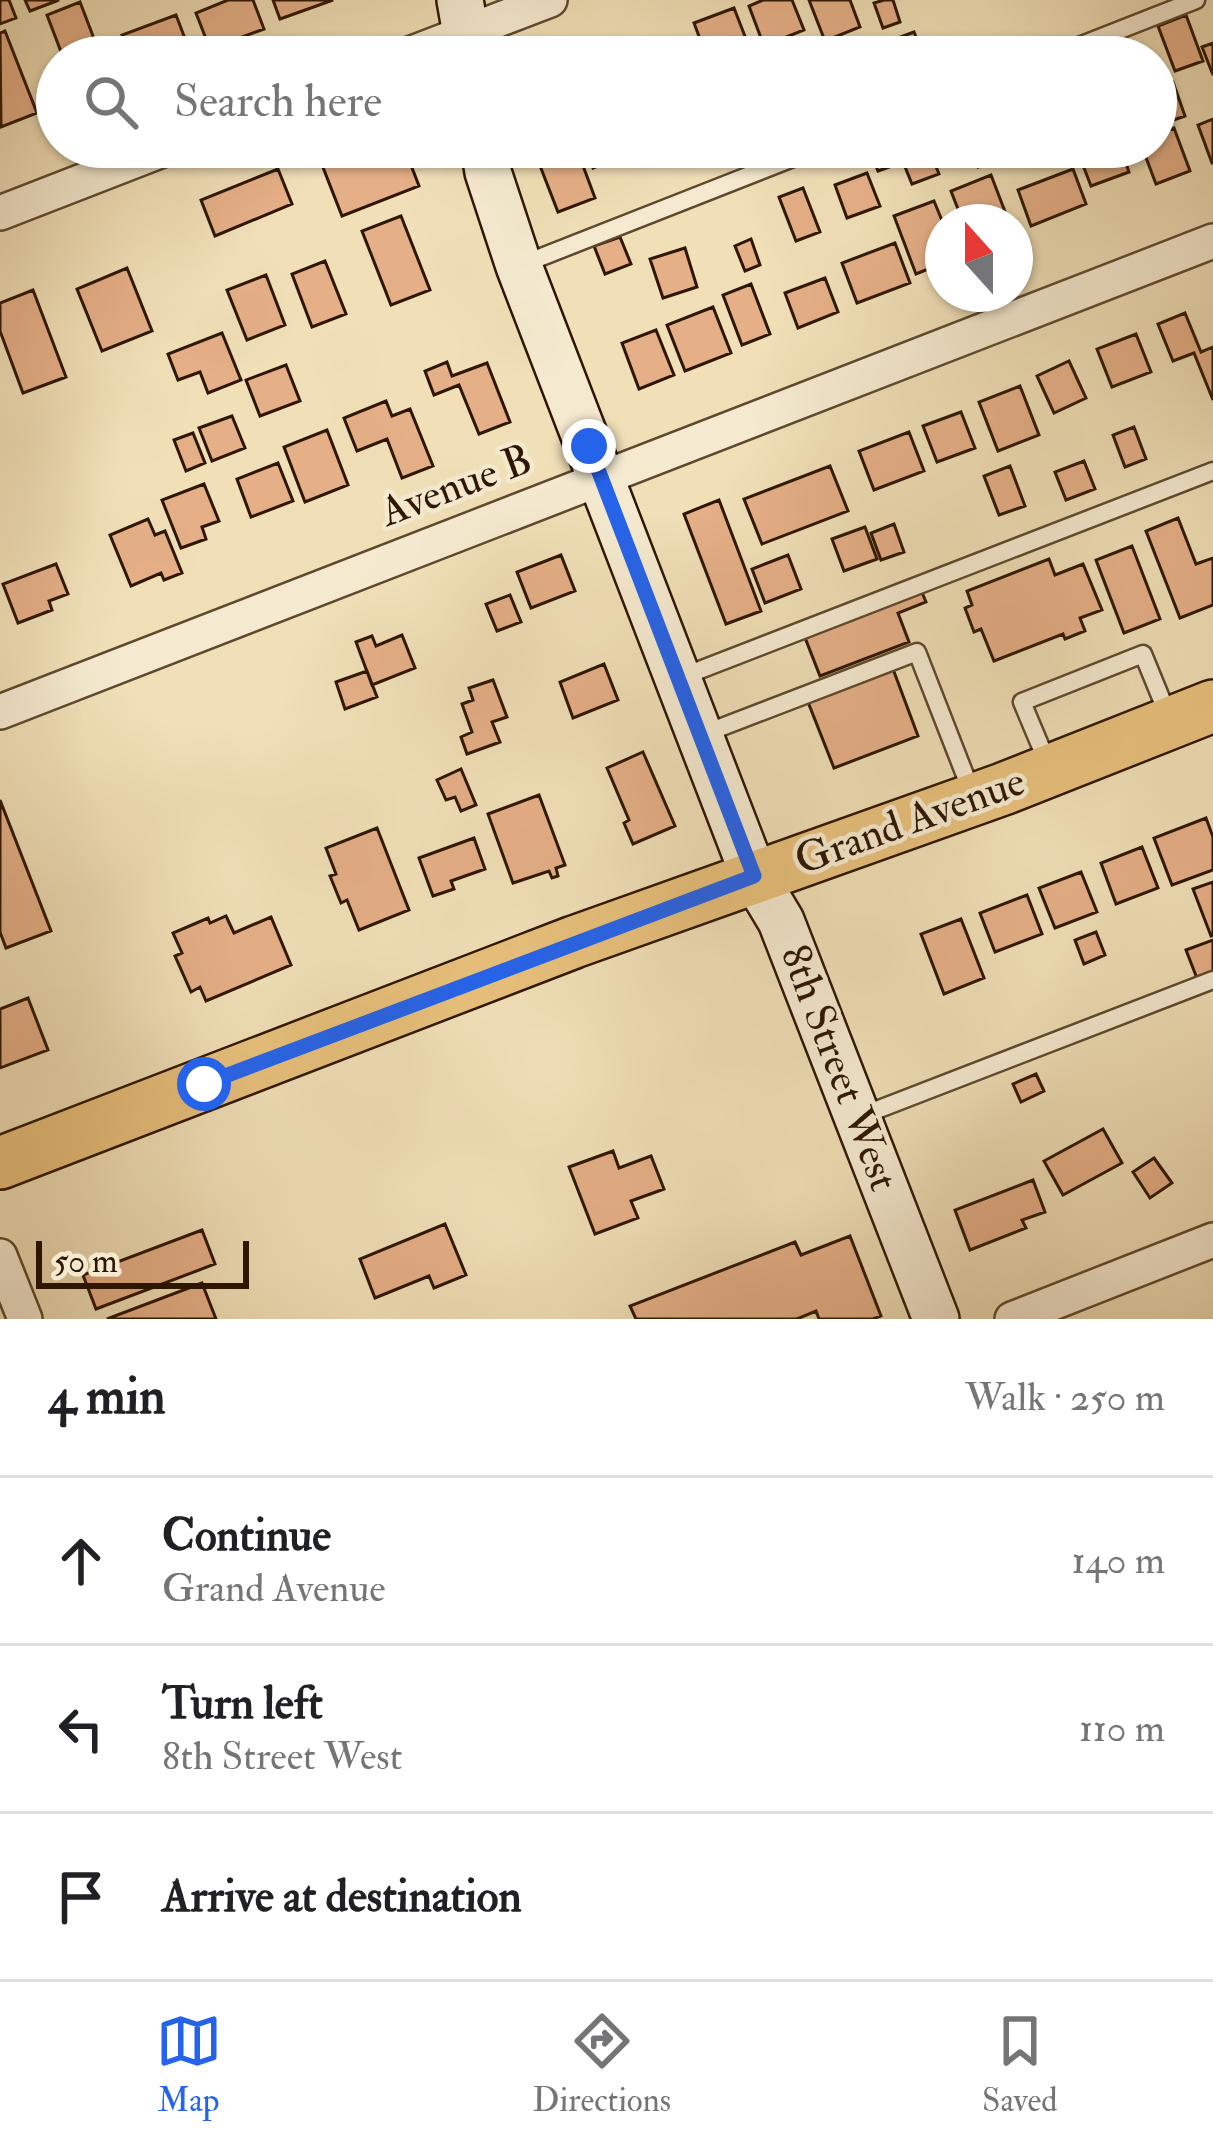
<!DOCTYPE html>
<html lang="en">
<head>
<meta charset="utf-8">
<style>
	body { margin:0; font-family:"IM FELL Double Pica",serif; background:#f2f2f2; color:#202124 }
	.compass { position:absolute; left:925px; top:204px; width:108px; height:108px; border-radius:50%; background:#fff; box-shadow:0 3px 9px #0004; rotate:339deg }
	.scale { position:absolute; left:36px; bottom:30px; width:213px; box-sizing:border-box; padding-left:12px; border:6px solid #2e1600; border-top:0; font-size:33px; line-height:42px; white-space:nowrap; color:#2e1600; -webkit-text-stroke:9px #f5ead0; paint-order:stroke }
	.stop { position:absolute; width:36px; height:36px; margin:-27px; border:9px solid #2563eb; border-radius:50%; background:#fff }
	.stop.end { background:#2563eb; border-color:#fff; box-shadow:0 3px 12px #0008 }
	.list { margin:0; padding:0; list-style:none }
	h2 { display:flex; justify-content:space-between; align-items:center; height:156px; margin:0; padding:0 48px; font-size:51px }
	h2 small { font-size:39px; font-weight:400; color:#757577 }
	.list li { display:grid; grid-template-columns:78px 1fr auto; gap:36px; align-items:center; box-sizing:border-box; height:168px; padding:0 48px; border-top:3px solid #e0e0e0 }
	.list b { display:block; font-size:45px; white-space:nowrap }
	.list p { margin:0; font-size:39px; white-space:nowrap; color:#757577 }
	.list em { font-size:39px; font-style:normal; color:#757577 }
	.icon { flex:none; width:66px; height:66px; fill:none; stroke:currentColor; stroke-width:2; stroke-linecap:round; stroke-linejoin:round }
	.map { position:relative; flex:none; width:1213px; height:1319px; overflow:hidden }
	.search { position:absolute; background:#fff; box-shadow:0 3px 9px #0004; left:36px; right:36px; top:36px; height:132px; display:flex; align-items:center; gap:30px; box-sizing:border-box; padding:0 42px; border-radius:66px; color:#757577; font-size:45px }
	.sheet { height:660px; background:#fff }
	nav { display:flex; justify-content:space-around; align-items:center; box-sizing:border-box; height:168px; border-top:3px solid #e0e0e0; background:#fff; font-size:33px; color:#757577 }
	nav a { display:grid; justify-items:center; gap:6px }
	nav .on { color:#2563eb }
	.map>svg:first-child { display:block }
	.building { fill:#e5af87; stroke:#2e1600; stroke-width:3 }
	.lines { fill:none; stroke-linecap:round; stroke-linejoin:round }
	.lane-casing { stroke:#5e482e; stroke-width:21 }
	.street-casing { stroke:#5e482e; stroke-width:38 }
	.secondary-casing { stroke:#2e1600; stroke-width:50 }
	.primary-casing { stroke:#2e1600; stroke-width:56 }
	.lane { stroke:#f5ead0; stroke-width:16 }
	.street { stroke:#f5ead0; stroke-width:33 }
	.secondary { stroke:#f5ead0; stroke-width:45 }
	.primary { stroke:#e8c07c; stroke-width:51 }
	.route { stroke:#2563eb; stroke-width:15 }
	.labels { text-anchor:middle; dominant-baseline:central; stroke-width:9; stroke-linejoin:round; paint-order:stroke }
	.street-label { font-size:42px; fill:#2e1600; stroke:#f5ead0 }
</style>
</head>
<body>
<div class="map">
<svg width="1213" height="1319" viewBox="0 0 1213 1319">
	<rect width="100%" height="100%" fill="#f0dfb7"/>
	<filter id="stains"><feTurbulence type="fractalNoise" baseFrequency=".00167" numOctaves="4"/><feColorMatrix values="0 0 0 0 .2 0 0 0 0 .09 0 0 0 0 .02 0 0 0 .5 -.17"/></filter>
	<radialGradient id="worn" r=".72"><stop offset=".6" stop-color="#630" stop-opacity="0"/><stop offset="1" stop-color="#630" stop-opacity=".3"/></radialGradient>
	<path class="building" d="M0 0H9L16 18 0 24Z
		M25 0H59L30 11Z
		M228 0H253L264 29 210 49 196 13Z
		M273 0H333L280 19Z
		M763 0H792L804 30 764 46 749 6Z
		M809 0H850L860 27 825 41Z
		M884 0H893L900 22 883 28 874 3Z
		M80 2 101 57H63L47 15Z
		M734 8 753 57H700L706 55 694 23Z
		M176 15 192 57H131L122 35Z
		M1186 15 1203 61 1175 71 1158 26Z
		M5 31 37 113 1 127 0 33Z
		M914 32 924 57H896L890 41Z
		M1213 43V75L1202 47Z
		M1173 82 1185 116 1168 122 1156 88Z
		M1213 119V163H1212L1198 125Z
		M1174 128 1190 171 1156 184 1142 147H1156V135Z
		M329 147H404L419 186 342 216 317 152Z
		M566 147H576L595 198 558 212 537 158Z
		M585 147H617L620 157 593 168Z
		M869 147H928L939 174 912 184 903 162 878 171Z
		M969 147H991L997 160 978 167Z
		M1076 147H1120L1129 172 1091 186Z
		M278 169 292 204 215 236 201 200Z
		M1073 169 1086 204 1031 226 1018 190Z
		M867 173 880 206 847 218 835 185Z
		M991 175 1009 222H963L951 191Z
		M803 188 820 232 796 241 779 197Z
		M934 201 943 223V263L916 274 894 216Z
		M401 216 430 290 391 305 362 231Z
		M620 237 631 264 605 274 594 246Z
		M751 239 760 265 745 271 735 246Z
		M895 243 910 283 857 303 842 263Z
		M685 248 697 287 663 298 650 259Z
		M325 261 346 314 312 327 292 274Z
		M127 268 152 331 102 351 77 289Z
		M266 275 285 325 247 340 227 290Z
		M825 278 838 312 798 328 785 293Z
		M751 284 770 334 742 345 723 295Z
		M33 290 66 377 23 393 0 331V303Z
		M713 307 731 353 685 371 667 325Z
		M1185 313 1201 352 1213 347V400L1194 353 1173 361 1158 324Z
		M656 330 674 375 639 389 622 343Z
		M222 333 241 380 208 393 200 372 178 380 168 354Z
		M1136 334 1151 372 1112 387 1097 349Z
		M1069 361 1086 398 1054 413 1037 376Z
		M447 362 452 376 487 363 510 422 479 434 459 385 434 395 425 371Z
		M286 365 300 401 260 416 246 380Z
		M1020 386 1039 435 998 451 979 402Z
		M386 401 392 416 410 409 433 466 402 478 387 439 357 451 344 418Z
		M961 412 975 448 937 462 923 426Z
		M232 416 245 448 212 461 199 428Z
		M1134 427 1146 459 1125 467 1113 435Z
		M327 430 348 485 305 502 284 447Z
		M909 432 924 471 874 490 859 451Z
		M193 433 205 463 186 471 174 440Z
		M1084 461 1095 489 1066 500 1055 472Z
		M278 463 293 501 251 517 237 479Z
		M830 466 848 511 762 544 744 499Z
		M1010 466 1025 506 999 515 984 476Z
		M204 484 219 521 202 527 206 539 181 548 162 500Z
		M719 500 761 611 726 624 684 514Z
		M1178 518 1196 564 1213 558V605L1180 618 1146 531Z
		M148 519 155 535 165 531 182 573 164 580 161 573 131 586 110 535Z
		M894 524 904 552 881 560 871 533Z
		M865 527 877 559 844 571 832 539Z
		M1132 546 1160 619 1124 633 1096 560Z
		M561 555 575 591 531 608 517 572Z
		M788 555 801 589 765 603 752 569Z
		M1049 559 1055 575 1083 564 1102 610 1080 618 1085 631 1065 639 1063 634 994 661 981 629 974 632 965 608 972 605 967 591Z
		M56 564 68 594 49 601 52 610 18 623 3 584Z
		M921 590 926 602 898 613 909 642 820 676 804 635Z
		M510 595 521 622 497 631 486 604Z
		M402 635 415 668 372 685 356 642 372 636 376 646Z
		M604 664 618 700 573 718 560 682Z
		M893 669 918 736 834 768 808 702Z
		M367 671 377 697 345 709 336 682Z
		M493 680 507 717 492 722 500 742 467 754 461 737 472 732 462 704 473 700 469 688Z
		M643 752 675 826 633 844 624 823 629 820 607 768Z
		M461 769 476 805 461 811 455 797 446 800 437 780Z
		M539 795 565 865 556 868 558 876 552 878 549 871 513 883 488 814Z
		M0 800 51 931 6 948 0 932Z
		M1206 818 1213 837V870L1172 885 1154 838Z
		M377 828 409 910 359 930 347 900 341 903 330 876 336 874 326 848Z
		M474 838 485 869 451 881 454 889 433 896 419 858Z
		M1142 847 1158 888 1116 904 1101 863Z
		M1081 872 1097 912 1055 928 1039 888Z
		M1213 882V935L1211 936 1193 889Z
		M1027 895 1042 934 995 952 980 913Z
		M226 916 234 933 271 917 291 965 206 1001 200 987 191 992 175 956 182 953 173 933 208 918 210 923Z
		M961 919 984 978 944 994 921 934Z
		M1096 932 1105 955 1084 964 1075 940Z
		M1213 940V975L1198 981 1186 950Z
		M28 998 48 1050 0 1068V1009Z
		M1036 1074 1044 1091 1021 1102 1013 1084Z
		M1103 1129 1122 1163 1063 1195 1044 1161Z
		M613 1151 619 1168 651 1156 664 1189 631 1201 638 1218 595 1234 569 1167Z
		M1154 1158 1172 1183 1150 1198 1133 1172Z
		M1033 1180 1045 1212 1022 1220 1026 1228 970 1250 955 1210Z
		M445 1224 466 1275 434 1288 429 1276 375 1298 360 1259Z
		M202 1230 215 1264 96 1309 83 1275Z
		M850 1236 881 1316 873 1319H819L816 1311 797 1319H636L630 1306 795 1242 801 1255Z
		M202 1283 216 1319H107Z"/>
	<g class="lines">
		<defs>
			<path id="lane" d="M1051 57 1196 0
				M521 265 821 147
				M679 678 1213 471
				M701 735 917 652 972 793
				M1048 764 1022 702 1143 654 1170 720
				M861 1116 1213 980"/>
			<path id="street" d="M402 57 550 0
				M0 213 170 147
				M0 712 1213 241
				M0 1256 25 1319
				M1012 1319 1213 1240"/>
			<path id="secondary" d="M460 0 470 57
				M484 147 488 172 519 266 754 876 781 921 936 1319"/>
			<path id="primary" d="M0 1163 574 942 1003 789 1213 706"/>
		</defs>
		<use href="#lane" class="lane-casing"/>
		<use href="#street" class="street-casing"/>
		<use href="#secondary" class="secondary-casing"/>
		<use href="#primary" class="primary-casing"/>
		<use href="#lane" class="lane"/>
		<use href="#street" class="street"/>
		<use href="#secondary" class="secondary"/>
		<use href="#primary" class="primary"/>
	</g>
	<g class="lines">
		<path class="route" d="M204 1084 754 876 589 446"/>
	</g>
	<g class="labels">
		<g class="street-label">
			<text transform="translate(456 486) rotate(-21)">Avenue B</text>
			<text transform="translate(910 821) rotate(-20)">Grand Avenue</text>
			<text transform="translate(839 1068) rotate(69)">8th Street West</text>
		</g>
	</g>
	<rect width="100%" height="100%" filter="url(#stains)"/>
	<rect width="100%" height="100%" fill="url(#worn)"/>
</svg>
<svg class="compass" viewBox="-18 -18 36 36"><path d="M0-13l5 13h-10z" fill="#e53935"/><path d="M0 13l5-13h-10z" fill="#757577"/></svg>
<div class="scale">50 m</div>
<div class="stop" style="left:204px;top:1084px"></div>
<div class="stop end" style="left:589px;top:446px"></div>
<div class="search"><svg class="icon" aria-label="search" viewBox="0 0 24 24"><circle cx="10" cy="10" r="6"/><path d="M15 15l6 6"/></svg>Search here</div>
</div>
<section class="sheet">
<h2>4 min<small>Walk · 250 m</small></h2>
<ul class="list">
<li><svg class="icon" aria-label="ahead" viewBox="0 0 24 24"><path d="M12 20V5M6 11l6-6 6 6"/></svg><div><b>Continue</b><p>Grand Avenue</p></div><em>140 m</em></li>
<li><svg class="icon" aria-label="left" viewBox="0 0 24 24"><path d="M17 20v-9H6M10 6l-5 5 5 5"/></svg><div><b>Turn left</b><p>8th Street West</p></div><em>110 m</em></li>
<li><svg class="icon" aria-label="arrive" viewBox="0 0 24 24"><path d="M6 21V4h12l-3 4 3 4H6"/></svg><div><b>Arrive at destination</b></div></li>
</ul>
</section>
<nav>
<a class="on"><svg class="icon" aria-label="map" viewBox="0 0 24 24"><path d="M3 6l6-2 6 2 6-2v14l-6 2-6-2-6 2zM9 4v14M15 6v14"/></svg>Map</a>
<a><svg class="icon" aria-label="directions" viewBox="0 0 24 24"><path d="M12 3l9 9-9 9-9-9zM9 14v-3h6M13 9l2 2-2 2"/></svg>Directions</a>
<a><svg class="icon" aria-label="saved" viewBox="0 0 24 24"><path d="M7 4h10v16l-5-4-5 4z"/></svg>Saved</a>
</nav>
</body>
</html>
